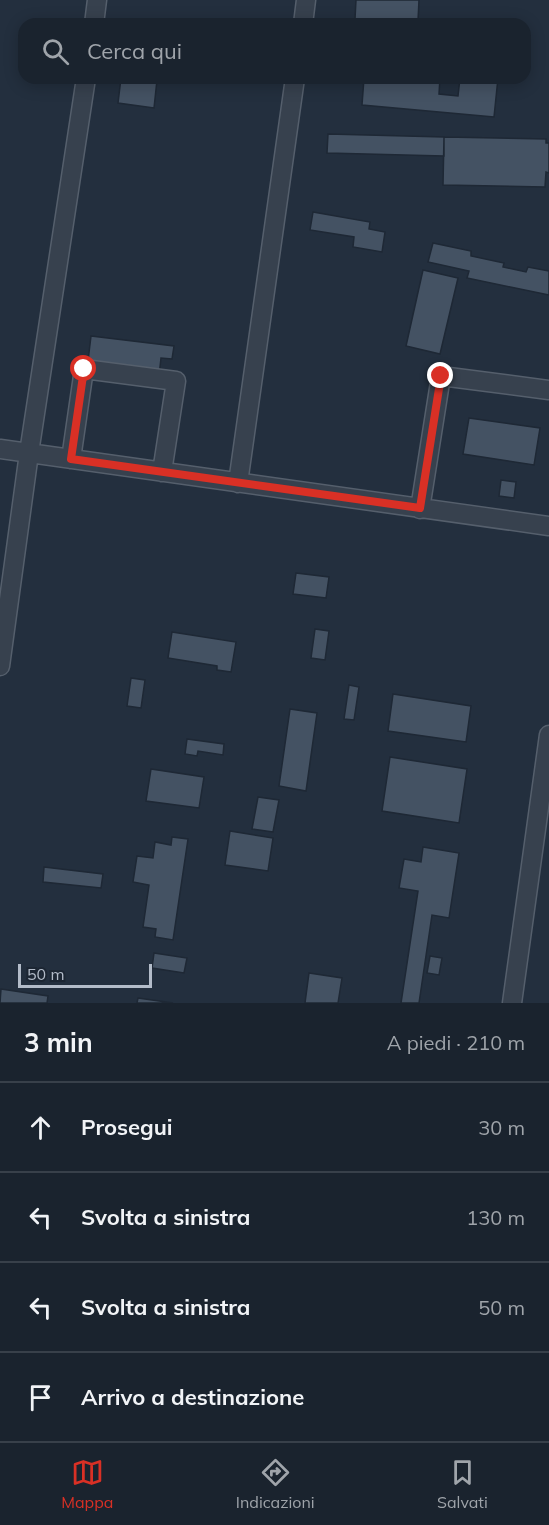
<!DOCTYPE html>
<html lang="it">
<head>
<meta charset="utf-8">
<style>
	body { margin:0; font-family:Mulish,sans-serif; background:#272f3a; color:#f1f3f6 }
	.scale { position:absolute; left:18px; bottom:15px; width:134px; box-sizing:border-box; padding-left:6px; border:3px solid #b3bcc9; border-top:0; font-size:16px; line-height:21px; white-space:nowrap; color:#b3bcc9; -webkit-text-stroke:4px #1c2633; paint-order:stroke }
	.stop { position:absolute; width:18px; height:18px; margin:-14px; border:4px solid #d93025; border-radius:50%; background:#fff }
	.stop.end { background:#d93025; border-color:#fff; box-shadow:0 2px 6px #0008 }
	.list { margin:0; padding:0; list-style:none }
	h2 { display:flex; justify-content:space-between; align-items:center; height:78px; margin:0; padding:0 24px; font-size:26px }
	h2 small { font-size:20px; font-weight:400; color:#9fa4aa }
	.list li { display:grid; grid-template-columns:39px 1fr auto; gap:18px; align-items:center; box-sizing:border-box; height:90px; padding:0 24px; border-top:2px solid #38404a }
	.list b { display:block; font-size:22px; white-space:nowrap }
	.list em { font-size:20px; font-style:normal; color:#9fa4aa }
	.icon { flex:none; width:33px; height:33px; fill:none; stroke:currentColor; stroke-width:2; stroke-linecap:round; stroke-linejoin:round }
	.map { position:relative; flex:none; width:549px; height:1003px; overflow:hidden }
	.search { position:absolute; background:#1a232e; box-shadow:0 3px 15px #0003; left:18px; right:18px; top:18px; height:66px; display:flex; align-items:center; gap:15px; box-sizing:border-box; padding:0 21px; border-radius:18px; color:#9fa4aa; font-size:22px }
	.sheet { height:438px; background:#1a232e }
	nav { display:flex; justify-content:space-around; align-items:center; box-sizing:border-box; height:84px; border-top:2px solid #38404a; background:#1a232e; font-size:16px; color:#9fa4aa }
	nav a { display:grid; justify-items:center; gap:3px }
	nav .on { color:#d93025 }
	.map>svg:first-child { display:block }
	.building { fill:#445263; stroke:#1e2835; stroke-width:1.5 }
	.lines { fill:none; stroke-linecap:round; stroke-linejoin:round }
	.minor-casing { stroke:#555f6c; stroke-width:21 }
	.minor { stroke:#37414e; stroke-width:18 }
	.route { stroke:#d93025; stroke-width:8 }
</style>
</head>
<body>
<div class="map">
<svg width="549" height="1003" viewBox="0 0 549 1003">
	<rect width="100%" height="100%" fill="#232f3e"/>
	<path class="building" d="M356 0H419L418 21 355 19Z
		M121 78H137L157 80 154 108 118 103Z
		M364 78H440L439 94 458 96 460 78H498L494 117 362 105Z
		M328 134 444 137V156L327 153Z
		M444 137 546 139V143H549V173L546 172 545 187 443 185Z
		M313 212 370 222 369 229 385 232 382 252 353 247 354 237 310 230Z
		M433 243 471 251V256L504 263 503 267 526 272 528 267 549 271V295L467 278 469 271 428 262Z
		M423 270 458 278 440 354 406 346Z
		M91 336 174 346 172 359 161 358 159 376 131 372V366L88 361Z
		M469 418 540 428 534 465 463 454Z
		M501 480 516 482 514 498 499 496Z
		M296 573 329 577 326 598 293 594Z
		M315 629 329 631 325 660 311 658Z
		M172 632 236 642 231 672 217 670V666L168 658Z
		M131 678 145 680 141 708 127 706Z
		M349 685 359 687 354 720 344 719Z
		M393 694 471 706 466 742 388 731Z
		M290 709 317 713 306 791 279 786Z
		M187 739 224 744 223 755 198 751 197 756 185 754Z
		M390 757 467 769 459 823 382 811Z
		M151 769 204 777 199 808 146 801Z
		M258 797 279 800 273 832 252 829Z
		M230 831 273 838 268 871 225 865Z
		M172 837 188 839 173 940 155 937 156 929 143 927 149 885 133 882 137 856 153 858 155 842 171 845Z
		M423 847 459 853 449 918 432 915 419 1003H401L418 891 399 888 404 859 421 862Z
		M44 867 103 874 101 888 43 882Z
		M154 953 187 958 184 973 152 968Z
		M430 956 442 958 439 975 427 973Z
		M309 973 342 978 338 1003H305Z
		M1 989 48 996 47 1003H0Z
		M138 998 173 1003H137Z"/>
	<g class="lines">
		<defs>
			<path id="minor" d="M94 24 97 0
				M303 24 306 0
				M0 449 549 526
				M71 459 84 369 176 381 162 472
				M238 483 295 78
				M420 509 441 376 549 390
				M0 666 29 453 86 78
				M512 1003 549 735"/>
		</defs>
		<use href="#minor" class="minor-casing"/>
		<use href="#minor" class="minor"/>
	</g>
	<g class="lines">
		<path class="route" d="M84 369 71 459 420 508 441 376"/>
	</g>
</svg>
<div class="scale">50 m</div>
<div class="stop" style="left:84px;top:369px"></div>
<div class="stop end" style="left:441px;top:376px"></div>
<div class="search"><svg class="icon" aria-label="search" viewBox="0 0 24 24"><circle cx="10" cy="10" r="6"/><path d="M15 15l6 6"/></svg>Cerca qui</div>
</div>
<section class="sheet">
<h2>3 min<small>A piedi · 210 m</small></h2>
<ul class="list">
<li><svg class="icon" aria-label="ahead" viewBox="0 0 24 24"><path d="M12 20V5M6 11l6-6 6 6"/></svg><div><b>Prosegui</b></div><em>30 m</em></li>
<li><svg class="icon" aria-label="left" viewBox="0 0 24 24"><path d="M17 20v-9H6M10 6l-5 5 5 5"/></svg><div><b>Svolta a sinistra</b></div><em>130 m</em></li>
<li><svg class="icon" aria-label="left" viewBox="0 0 24 24"><path d="M17 20v-9H6M10 6l-5 5 5 5"/></svg><div><b>Svolta a sinistra</b></div><em>50 m</em></li>
<li><svg class="icon" aria-label="arrive" viewBox="0 0 24 24"><path d="M6 21V4h12l-3 4 3 4H6"/></svg><div><b>Arrivo a destinazione</b></div></li>
</ul>
</section>
<nav>
<a class="on"><svg class="icon" aria-label="map" viewBox="0 0 24 24"><path d="M3 6l6-2 6 2 6-2v14l-6 2-6-2-6 2zM9 4v14M15 6v14"/></svg>Mappa</a>
<a><svg class="icon" aria-label="directions" viewBox="0 0 24 24"><path d="M12 3l9 9-9 9-9-9zM9 14v-3h6M13 9l2 2-2 2"/></svg>Indicazioni</a>
<a><svg class="icon" aria-label="saved" viewBox="0 0 24 24"><path d="M7 4h10v16l-5-4-5 4z"/></svg>Salvati</a>
</nav>
</body>
</html>
